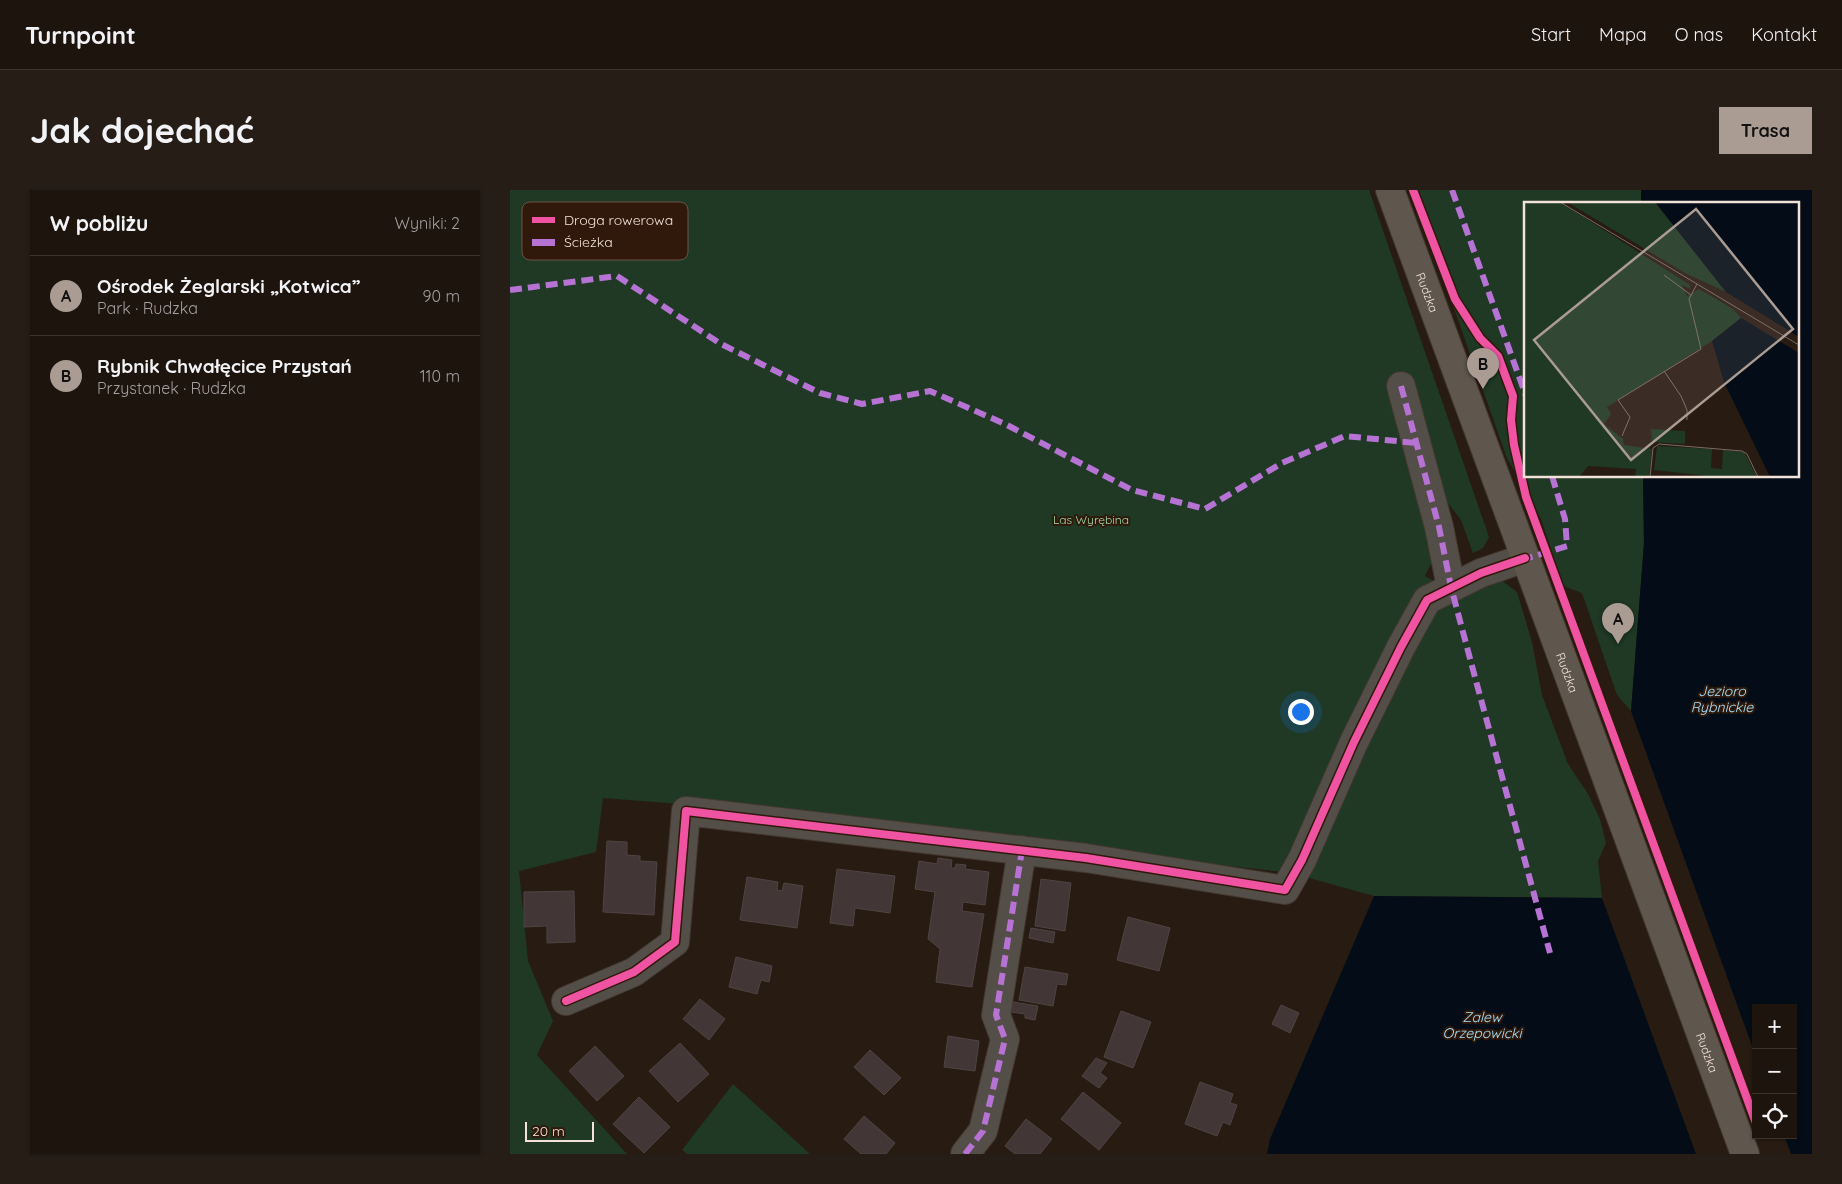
<!DOCTYPE html>
<html lang="pl">
<head>
<meta charset="utf-8">
<style>
	body { margin:0; font-family:Quicksand,sans-serif; background:#261d17; color:#f1f3f6 }
	.controls { position:absolute; right:15px; bottom:15px; display:grid; overflow:hidden; border-radius:0px; box-shadow:0 1px 4px #0004 }
	.controls button { width:45px; height:45px; display:grid; place-items:center; padding:0; border:0; border-bottom:1px solid #3c332e; background:#1e140e; color:#f1f3f6; font:25px sans-serif }
	.scale { position:absolute; left:15px; bottom:12px; width:69px; box-sizing:border-box; padding-left:5px; border:2px solid #f2e2d8; border-top:0; font-size:14px; line-height:18px; white-space:nowrap; color:#f2e2d8; -webkit-text-stroke:4px #30190a; paint-order:stroke }
	.you { position:absolute; left:790px; top:521px; width:18px; height:18px; margin:-12px; border:4px solid #fff; border-radius:50%; background:#1a73e8; box-shadow:0 0 0 8px #1a73e833 }
	.badge { display:grid; place-items:center; width:32px; height:32px; border-radius:50%; background:#ab9c93; color:#111; font-size:16px; font-weight:700 }
	.pin { position:absolute; translate:-50% -41px; filter:drop-shadow(0 1px 2px #0008) }
	.pin::after { content:''; position:absolute; top:26px; width:18px; height:15px; background:inherit; clip-path:polygon(0 0,100% 0,50% 100%) }
	.list { margin:0; padding:0; list-style:none }
	h2 { display:flex; justify-content:space-between; align-items:center; height:65px; margin:0; padding:0 20px; font-size:21px }
	h2 small { font-size:16px; font-weight:400; color:#a19e9e }
	.list li { display:grid; grid-template-columns:32px 1fr auto; gap:15px; align-items:center; box-sizing:border-box; height:80px; padding:0 20px; border-top:1px solid #3c332e }
	.list b { display:block; font-size:19px; white-space:nowrap }
	.list p { margin:0; font-size:16px; white-space:nowrap; color:#a19e9e }
	.list em { font-size:16px; font-style:normal; color:#a19e9e }
	.icon { flex:none; width:28px; height:28px; fill:none; stroke:currentColor; stroke-width:2; stroke-linecap:round; stroke-linejoin:round }
	.map { position:relative; flex:none; width:1302px; height:964px; overflow:hidden; border-radius:0px }
	header { display:flex; align-items:center; gap:30px; box-sizing:border-box; height:70px; padding:0 25px; background:#1e140e; border-bottom:1px solid #3c332e }
	header strong { font-size:24px }
	nav { display:flex; gap:28px; margin-inline-start:auto; font-size:18px }
	.intro { display:flex; align-items:center; justify-content:space-between; box-sizing:border-box; height:120px; padding:0 30px }
	h1 { margin:0; font-size:35px }
	.button { padding:12px 22px; border-radius:0px; background:#ab9c93; color:#111; font-size:18px; font-weight:700 }
	main { display:flex; gap:30px; padding:0 30px }
	aside { flex:1; background:#1e140e; border-radius:0px; box-shadow:0 1px 4px #0004 }
	.map>svg:first-child { display:block }
	.green { fill:#1f3925 }
	.water { fill:#040d17 }
	.building { fill:#423736; stroke:#4f4443 }
	.lines { fill:none; stroke-linecap:round; stroke-linejoin:round }
	.minor-casing { stroke:#43382f; stroke-width:30 }
	.major-casing { stroke:#43382f; stroke-width:30 }
	.minor { stroke:#544e48; stroke-width:28 }
	.major { stroke:#5f564e; stroke-width:28 }
	.quiet { stroke:#b673d3; stroke-width:6; stroke-dasharray:12 6; stroke-linecap:butt }
	.cycleway-casing { stroke:#30190a; stroke-width:11 }
	.cycleway { stroke:#f153a3; stroke-width:8 }
	.labels { text-anchor:middle; dominant-baseline:central; stroke-width:4; stroke-linejoin:round; paint-order:stroke }
	.street-label { font-size:12px; fill:#f2e2d8; stroke:#30190a }
	.park-label { font-size:12px; fill:#9edfaf; stroke:#30190a }
	.water-label { font-size:14px; font-style:italic; fill:#a1e0fe; stroke:#30190a }
	.inset-road { fill:none; stroke:#796b61; stroke-width:1 }
	.view { fill:#ab9c93; fill-opacity:0.15; stroke:#ab9c93; stroke-width:2.5 }
	.inset-edge { fill:none; stroke:#f2e2d8; stroke-width:2.5 }
	.key { fill:#30190a; stroke:#6a5548; stroke-width:1 }
	.key-label { font-size:14px; fill:#f2e2d8 }
</style>
</head>
<body>
<header>
<strong>Turnpoint</strong>
<nav><a>Start</a><a>Mapa</a><a>O nas</a><a>Kontakt</a></nav>
</header>
<div class="intro"><h1>Jak dojechać</h1><a class="button">Trasa</a></div>
<main>
<aside>
<h2>W pobliżu<small>Wyniki: 2</small></h2>
<ul class="list">
<li><span class="badge">A</span><div><b>Ośrodek Żeglarski „Kotwica”</b><p>Park · Rudzka</p></div><em>90 m</em></li>
<li><span class="badge">B</span><div><b>Rybnik Chwałęcice Przystań</b><p>Przystanek · Rudzka</p></div><em>110 m</em></li>
</ul>
</aside>
<div class="map">
<svg width="1302" height="964" viewBox="0 0 1302 964">
	<rect width="100%" height="100%" fill="#281b12"/>
	<path class="green" d="M0 0H859L979 347 973 358 963 363 951 330 937 312 926 327 924 368 915 386 935 397 990 389 1007 402 1022 452 1032 505 1058 574 1078 604 1090 629 1096 653 1088 671 1092 708 864 706 781 683 171 614 93 608 86 662 9 681 18 771 43 831 27 865 117 964H0Z
		M902 0H1131V14H1016V286H1133L1134 353 1121 521 1107 505 1072 403 1053 396 1031 329 997 268Z
		M223 894 300 964H177L172 960Z"/>
	<path class="water" d="M1131 0H1302V964H1281L1274 945H1283V818H1246V867L1121 521 1134 353 1133 286H1288V14H1131Z
		M864 706 1092 708 1186 964H757L760 949Z"/>
	<path class="building" d="M97 651 117 652V665L130 666V671L147 672 144 725 93 722Z
		M428 668 442 670 441 678H445L446 674 456 675 455 679 479 682 475 715 453 712 452 721 474 724 462 797 426 792 430 759 418 749 425 702 405 699 409 671 427 674Z
		M327 679 385 686 380 723 345 718 343 736 320 733Z
		M237 687 268 692 267 700 272 701 274 693 293 696 287 738 230 730Z
		M531 689 561 693 555 741 525 736Z
		M64 701 65 752 37 753V736L14 737V702Z
		M618 727 660 738 649 781 607 770Z
		M521 738 545 742 543 753 519 748Z
		M226 767 262 776 259 792 251 790 247 804 219 797Z
		M515 777 558 784 556 795 547 794 543 816 509 810Z
		M190 809 215 829 199 850 173 829Z
		M503 812 528 816 525 830 515 828V824L501 822Z
		M771 815 789 823 780 843 762 834Z
		M611 821 641 832 623 878 594 867Z
		M438 846 469 851 465 881 434 877Z
		M170 853 199 884 168 912 139 881Z
		M85 856 114 886 87 911 59 881Z
		M360 860 391 888 374 905 344 877Z
		M586 868 597 873 590 883 597 888 589 898 572 886Z
		M690 892 723 904 720 913 727 915 720 935 713 932 707 946 675 934Z
		M573 902 611 933 589 960 551 929Z
		M129 907 160 937 134 963 103 934Z
		M354 926 385 953 376 964H351L334 949Z
		M516 929 542 949 530 964H505L495 956Z"/>
	<g class="lines">
		<defs>
			<path id="minor" d="M891 196 929 337 941 397
				M56 811 124 782 165 752 176 621 576 668 775 700 792 670 844 552 891 457 917 410 971 383 1015 368
				M455 964 473 941 495 849 486 825 512 660"/>
			<g id="major">
				<path id="s1" d="M880 0 1235 964"/>
			</g>
		</defs>
		<use href="#minor" class="minor-casing"/>
		<use href="#major" class="major-casing"/>
		<use href="#minor" class="minor"/>
		<use href="#major" class="major"/>
		<path class="quiet" d="M942 0 1016 206
			M0 100 107 86 211 154 310 203 352 214 420 201 495 234 622 300 695 319 772 273 835 246 906 253
			M891 196 929 337 941 397 966 491 1040 763
			M1011 370 1057 356 1055 329 1042 286
			M455 964 473 941 495 849 486 825 512 660"/>
		<defs>
			<path id="cycleway" d="M903 0 945 109 970 148 988 166 1003 206 1001 230 1004 255 1016 307 1246 933
				M56 811 124 782 165 752 176 621 576 668 775 700 792 670 844 552 891 457 917 410 971 383 1015 368"/>
		</defs>
		<use href="#cycleway" class="cycleway-casing"/>
		<use href="#cycleway" class="cycleway"/>
	</g>
	<g class="labels">
		<g class="street-label">
			<text stroke="none"><textPath href="#s1" startOffset="109">Rudzka</textPath></text>
			<text stroke="none"><textPath href="#s1" startOffset="514">Rudzka</textPath></text>
			<text stroke="none"><textPath href="#s1" startOffset="919">Rudzka</textPath></text>
		</g>
		<g class="park-label">
			<text x="581" y="329">Las Wyrębina</text>
		</g>
		<g class="water-label">
			<text x="1212" y="501">Jezioro<tspan x="1212" dy="16">Rybnickie</tspan></text>
			<text x="972" y="827">Zalew<tspan x="972" dy="16">Orzepowicki</tspan></text>
		</g>
	</g>
	<g transform="translate(1014 12)">
		<rect width="275" height="275" fill="#281b12"/>
		<path d="M0 0H36L166 83V87L158 83 163 94 175 87 209 107 217 116 188 139 83 205 87 212 80 222 99 237 100 243 128 247 125 275H111L112 267 64 264 55 275H0ZM43 0H131L202 90 161 71ZM127 227 161 229V242L128 240ZM133 244 188 247 187 266 198 267 199 248 220 250 233 275H192L130 268Z" fill="#1f3925"/>
		<path d="M131 0H275V135L202 90ZM217 116 275 151V275H246L200 180 188 139Z" fill="#040d17"/>
		<path class="inset-road" d="M36 0 275 143M140 73 167 93M140 169 157 194 163 208V218M98 234 106 215 94 198 177 147 165 97 173 82M126 275 129 246 135 242 218 249 223 252 234 275"/>
		<path class="view" d="M172 7 269 127 107 258 10 138Z"/>
		<rect width="275" height="275" class="inset-edge"/>
	</g>
	<rect x="12" y="12" width="166" height="58" rx="8" class="key"/>
	<rect x="22" y="27" width="23" height="6" fill="#f153a3"/>
	<rect x="22" y="49" width="23" height="7" fill="#b673d3"/>
	<g class="key-label">
		<text x="54" y="35">Droga rowerowa</text>
		<text x="54" y="57">Ścieżka</text>
	</g>
</svg>
<div class="controls">
<button>+</button>
<button>−</button>
<button><svg class="icon" aria-label="locate" viewBox="0 0 24 24"><circle cx="12" cy="12" r="6"/><path d="M12 2v4M12 18v4M2 12h4M18 12h4"/></svg></button>
</div>
<div class="scale">20 m</div>
<div class="you"></div>
<div class="pin badge" style="left:1108px;top:454px">A</div>
<div class="pin badge" style="left:973px;top:199px">B</div>
</div>
</main>
</body>
</html>
